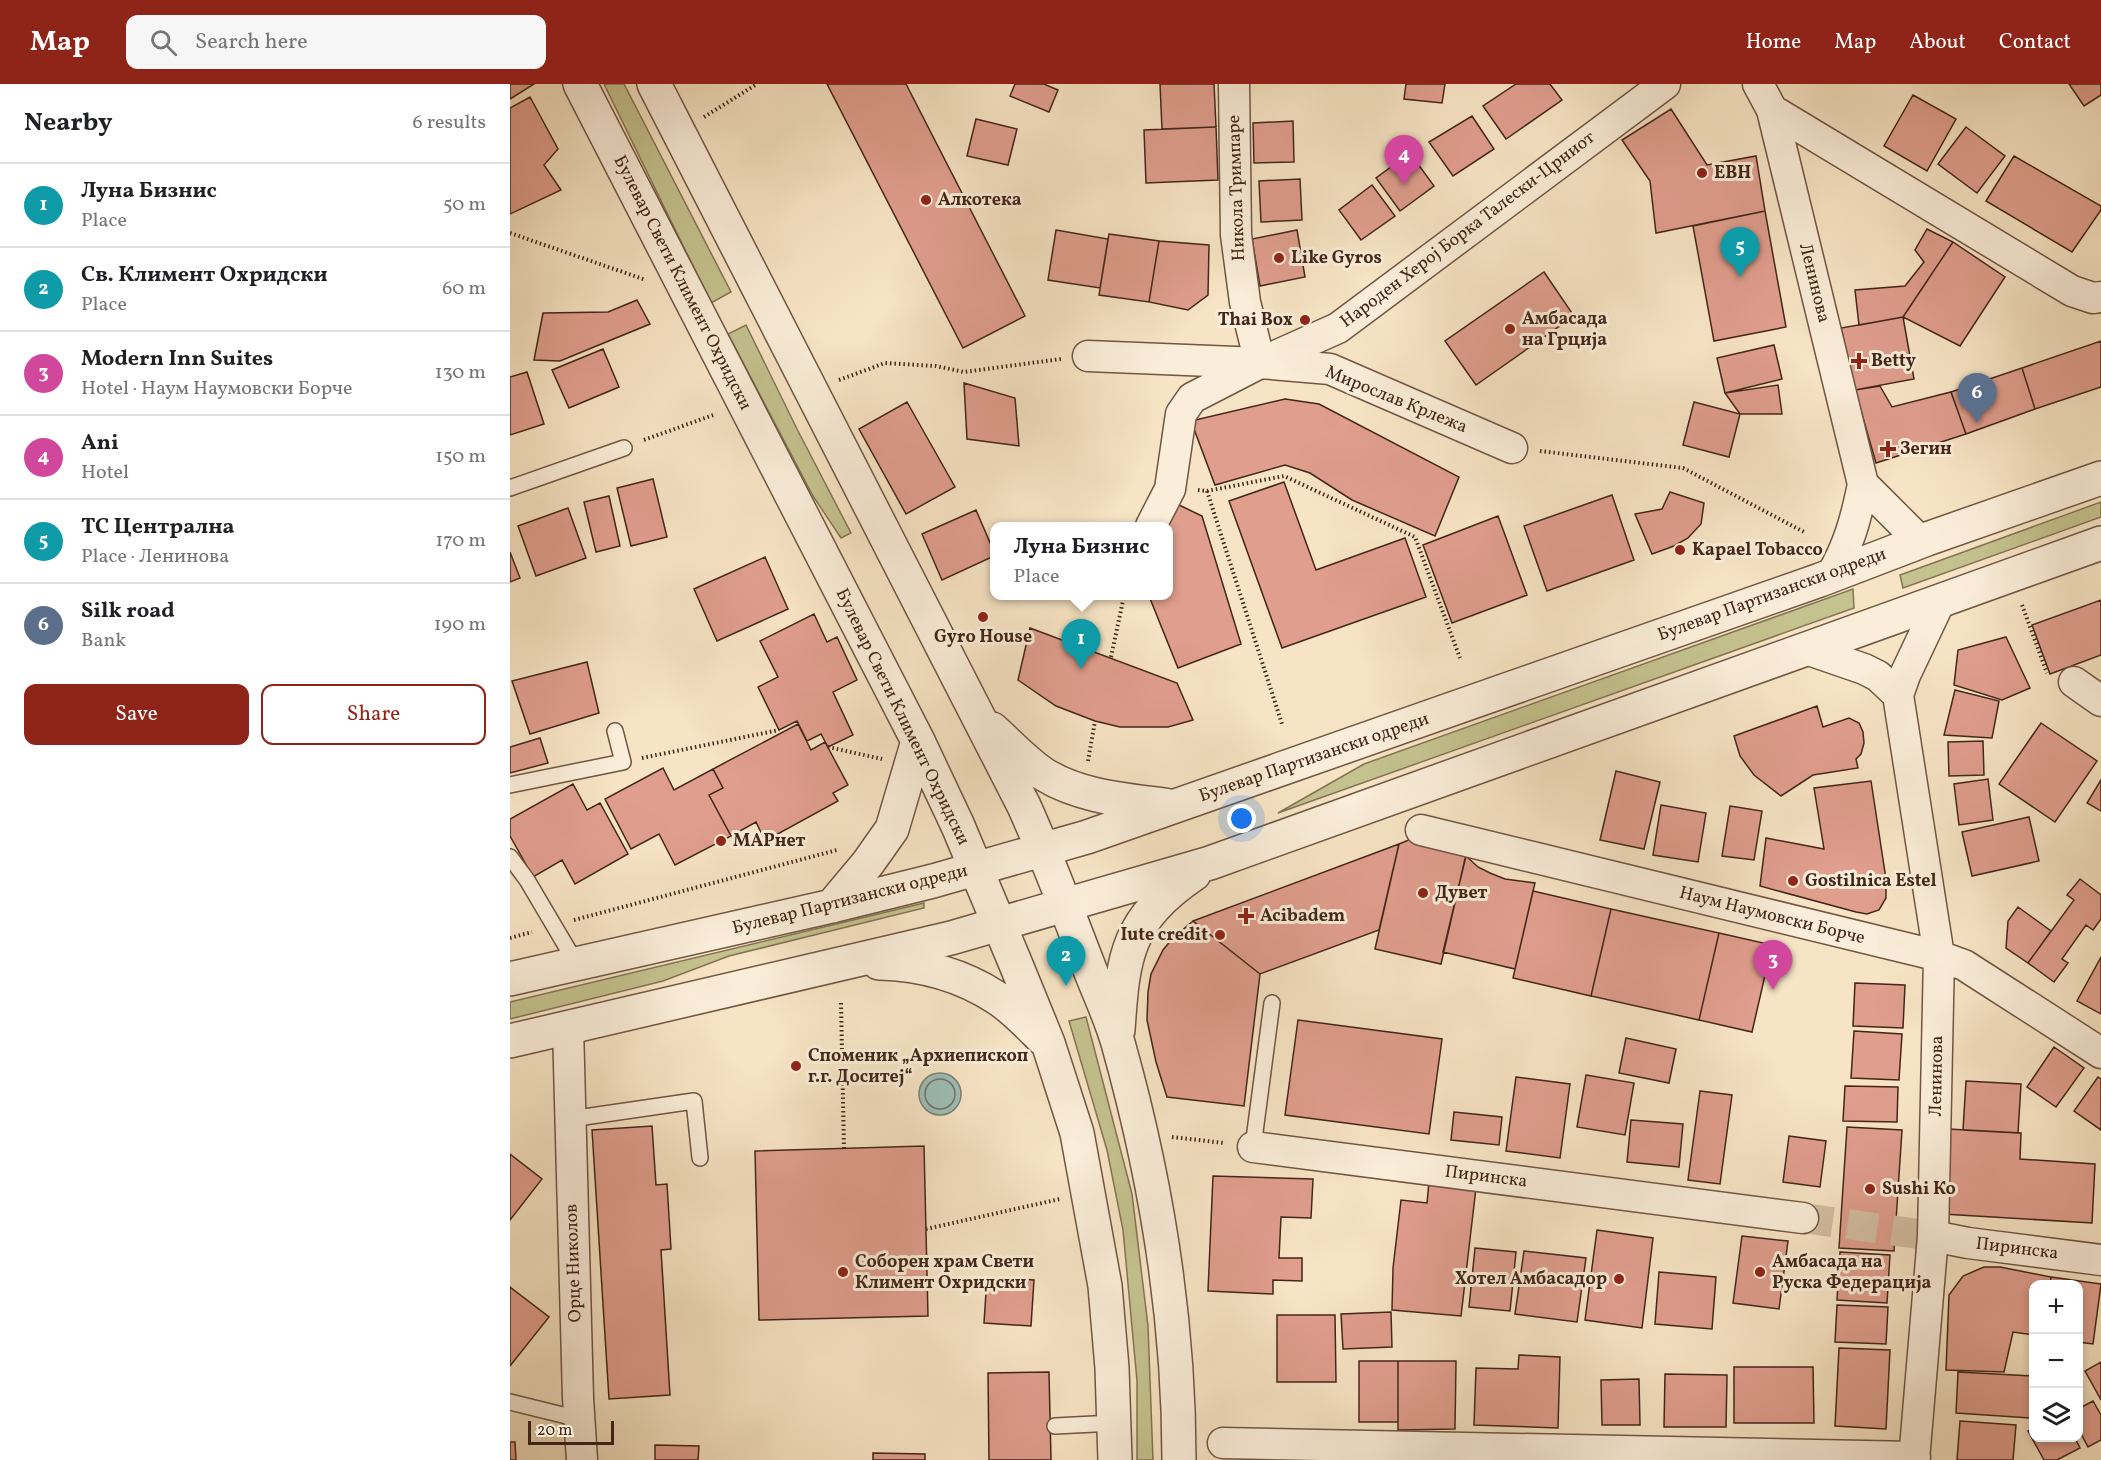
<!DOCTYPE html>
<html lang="en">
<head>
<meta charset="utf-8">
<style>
	body { margin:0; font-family:Vollkorn,serif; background:#f6f6f6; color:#202124 }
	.controls { position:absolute; right:18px; bottom:18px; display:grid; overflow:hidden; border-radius:12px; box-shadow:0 3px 9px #0003 }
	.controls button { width:54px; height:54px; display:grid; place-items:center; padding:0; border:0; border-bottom:2px solid #e0e0e0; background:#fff; color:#202124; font:30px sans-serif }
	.scale { position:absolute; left:18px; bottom:15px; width:86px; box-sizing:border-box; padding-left:6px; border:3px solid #432618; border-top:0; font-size:16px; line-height:21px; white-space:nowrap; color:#432618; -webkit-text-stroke:4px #faedd9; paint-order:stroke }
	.you { position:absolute; left:732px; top:735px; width:21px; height:21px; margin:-15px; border:4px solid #fff; border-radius:50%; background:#1a73e8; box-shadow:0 0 0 9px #1a73e833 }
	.badge { display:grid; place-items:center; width:39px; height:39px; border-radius:50%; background:#8f2418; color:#fff; font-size:20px; font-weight:700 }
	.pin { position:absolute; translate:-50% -50px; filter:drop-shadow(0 2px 3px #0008) }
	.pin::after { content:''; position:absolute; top:32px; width:21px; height:18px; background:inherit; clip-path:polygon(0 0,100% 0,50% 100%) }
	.popup { position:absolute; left:480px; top:438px; width:183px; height:78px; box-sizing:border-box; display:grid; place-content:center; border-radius:12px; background:#fff; filter:drop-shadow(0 2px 4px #0005); font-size:20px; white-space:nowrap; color:#757577 }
	.popup b { font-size:22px; color:#202124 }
	.popup::after { content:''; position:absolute; left:50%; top:100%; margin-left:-12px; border:12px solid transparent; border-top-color:#fff }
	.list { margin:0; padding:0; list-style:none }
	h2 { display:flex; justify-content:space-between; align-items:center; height:78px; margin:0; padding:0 24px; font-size:26px }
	h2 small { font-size:20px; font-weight:400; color:#757577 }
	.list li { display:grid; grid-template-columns:39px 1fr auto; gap:18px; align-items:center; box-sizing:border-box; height:84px; padding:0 24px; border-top:2px solid #e0e0e0 }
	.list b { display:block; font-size:22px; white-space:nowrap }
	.list p { margin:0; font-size:20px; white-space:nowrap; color:#757577 }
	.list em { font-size:20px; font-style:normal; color:#757577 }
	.actions { display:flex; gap:12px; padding:18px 24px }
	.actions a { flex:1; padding:14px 0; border:2px solid #8f2418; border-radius:12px; text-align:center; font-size:21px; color:#8f2418 }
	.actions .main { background:#8f2418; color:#fff }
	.icon { flex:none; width:33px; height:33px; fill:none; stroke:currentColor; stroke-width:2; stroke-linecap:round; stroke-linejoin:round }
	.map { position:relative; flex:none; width:1591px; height:1376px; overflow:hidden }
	header { display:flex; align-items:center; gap:36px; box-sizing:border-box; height:84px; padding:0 30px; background:#8f2418; color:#fff }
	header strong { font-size:28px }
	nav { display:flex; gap:33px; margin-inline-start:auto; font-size:21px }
	.search { width:420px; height:54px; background:#f6f6f6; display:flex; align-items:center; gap:15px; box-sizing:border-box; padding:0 21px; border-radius:12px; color:#757577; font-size:22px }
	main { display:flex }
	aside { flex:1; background:#fff }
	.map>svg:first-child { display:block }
	.green { fill:#c4c28f; stroke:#847454; stroke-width:1.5 }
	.water { fill:#9dbeb7; stroke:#798177; stroke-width:1.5 }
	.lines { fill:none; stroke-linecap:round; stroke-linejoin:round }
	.shore { stroke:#707268; stroke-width:1.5 }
	.building { fill:#e09e8d; stroke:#432618; stroke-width:1.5 }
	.minor-tunnel { stroke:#d3bea2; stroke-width:30; stroke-dasharray:30 15; stroke-linecap:butt }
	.service-casing { stroke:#705643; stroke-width:18 }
	.minor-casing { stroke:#705643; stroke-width:33 }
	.tertiary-casing { stroke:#705643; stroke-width:36 }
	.path { stroke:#432618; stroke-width:4; stroke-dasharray:1.5 3; stroke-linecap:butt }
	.service { stroke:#faedd9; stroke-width:15 }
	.minor { stroke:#faedd9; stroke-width:30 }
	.tertiary { stroke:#faedd9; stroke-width:33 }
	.poi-dot { fill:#8f2418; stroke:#faedd9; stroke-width:2 }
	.labels { text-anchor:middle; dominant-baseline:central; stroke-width:6; stroke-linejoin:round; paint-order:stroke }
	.poi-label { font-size:18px; font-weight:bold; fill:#432618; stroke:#faedd9; text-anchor:start }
	.street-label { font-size:18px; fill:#432618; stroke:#faedd9 }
</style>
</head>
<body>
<header>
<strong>Map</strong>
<div class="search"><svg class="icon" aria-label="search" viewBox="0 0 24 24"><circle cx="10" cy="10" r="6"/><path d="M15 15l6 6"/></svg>Search here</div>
<nav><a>Home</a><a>Map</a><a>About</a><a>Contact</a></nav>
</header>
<main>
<aside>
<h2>Nearby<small>6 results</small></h2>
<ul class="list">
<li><span class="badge" style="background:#0f9aa8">1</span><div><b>Луна Бизнис</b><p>Place</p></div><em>50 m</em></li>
<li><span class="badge" style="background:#0f9aa8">2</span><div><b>Св. Климент Охридски</b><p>Place</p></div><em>60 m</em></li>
<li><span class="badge" style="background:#d1479c">3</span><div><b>Modern Inn Suites</b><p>Hotel · Наум Наумовски Борче</p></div><em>130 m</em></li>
<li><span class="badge" style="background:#d1479c">4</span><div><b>Ani</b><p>Hotel</p></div><em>150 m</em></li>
<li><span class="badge" style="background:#0f9aa8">5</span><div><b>ТС Централна</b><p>Place · Ленинова</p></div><em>170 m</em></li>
<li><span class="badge" style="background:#5c6f8a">6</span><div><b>Silk road</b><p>Bank</p></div><em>190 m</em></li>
</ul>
<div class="actions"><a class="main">Save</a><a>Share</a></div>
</aside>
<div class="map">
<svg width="1591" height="1376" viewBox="0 0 1591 1376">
	<rect width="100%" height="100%" fill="#f7e4c4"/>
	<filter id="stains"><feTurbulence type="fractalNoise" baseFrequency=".00333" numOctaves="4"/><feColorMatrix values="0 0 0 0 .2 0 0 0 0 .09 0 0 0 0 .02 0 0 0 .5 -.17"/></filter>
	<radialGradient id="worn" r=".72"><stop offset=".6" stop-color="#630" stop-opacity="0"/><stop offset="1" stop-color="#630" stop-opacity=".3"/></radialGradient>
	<path class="green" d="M94 0H114L221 208 201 219Z
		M236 241 287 345 341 449 331 454 303 412 218 250Z
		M1591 418V433L1393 504 1390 491Z
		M1343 505 1344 524 768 729 854 680Z
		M414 819V824L219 872 153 897 0 935V918Z
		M576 933 622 1110 638 1242 643 1376H627V1297L613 1146 597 1066 559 937Z"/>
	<path class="water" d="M409 1010a21 21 0 1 1 42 0a21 21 0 1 1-42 0Z"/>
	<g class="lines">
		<path class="shore" d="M415 1010a15 15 0 1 1 30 0a15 15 0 1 1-30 0Z"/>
	</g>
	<path class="building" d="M0 0H24L0 15Z
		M317 0H396L515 232 453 264Z
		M505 0H534L548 6 539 28 500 12Z
		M650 0H704L706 43 652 45Z
		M896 0H935L932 19 894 15Z
		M1006 0H1040L1052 16 996 55 973 22Z
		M1559 0H1591V11L1574 22Z
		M1403 11 1446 35 1417 87 1374 62Z
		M20 13 48 65 34 81 51 106 0 130V24Z
		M1161 25 1197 81 1246 72 1255 127 1146 149 1140 97 1112 56Z
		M962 32 984 65 943 92 919 58Z
		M466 35 507 45 498 81 457 72Z
		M783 37 784 78 744 79 743 39Z
		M706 43 708 96 636 99 634 46Z
		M1456 43 1495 72 1467 109 1428 80Z
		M900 69 924 102 890 127 866 94Z
		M1504 72 1591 122V126L1562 168 1476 117Z
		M790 95 792 136 751 138 749 97Z
		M862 101 885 132 851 156 829 126Z
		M1255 127 1276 243 1204 257 1183 142Z
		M1417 145 1443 158 1393 233 1349 241 1345 206 1395 202 1414 178 1405 166Z
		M546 146 598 155 590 204 538 196Z
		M787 146 795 193 750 202 742 155Z
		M599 150 649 157 639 218 589 211Z
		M649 157 699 161 698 211 678 226 639 218Z
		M1443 158 1495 193 1450 262 1393 233Z
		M1034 188 1064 232 966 301 935 257Z
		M127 216 140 240 50 277 24 276 33 229 98 228Z
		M1393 233 1404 295 1345 306 1331 244Z
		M1591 257V303L1525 325 1512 284Z
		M1264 261 1272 295 1215 309 1207 274Z
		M93 265 109 303 59 324 42 286Z
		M1512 284 1525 325 1456 350 1441 308Z
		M17 288 34 340 0 351V293Z
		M454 299 505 314 509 362 457 355Z
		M1268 301 1272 330H1230L1215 309Z
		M1370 302 1382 323 1441 308 1456 350 1366 379 1345 306Z
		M775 315 809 320 949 393 925 452 842 416 800 389 775 381 705 401 681 337Z
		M397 318 445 403 396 430 349 345Z
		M1184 318 1230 330 1219 373 1173 361Z
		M143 395 157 453 121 462 107 404Z
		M774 398 806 486 895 454 916 513 772 564 719 417Z
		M1160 408 1194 419 1191 440 1178 454 1164 462 1142 470 1125 430 1152 425Z
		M1102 411 1124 476 1037 507 1014 442Z
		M99 412 110 462 86 468 74 418Z
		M667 420 692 432 731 560 668 584 639 512H658V459L661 454 658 442H656Z
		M58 424 76 474 26 492 8 442Z
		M466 426 484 468V472L432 496 412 450Z
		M988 432 1017 511 942 539 913 461Z
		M0 468 10 494 0 498Z
		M255 473 278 525 207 557 184 505Z
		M1591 516V571L1540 590 1522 541Z
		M304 530 317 558 327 553 347 596 323 608 343 651 318 663 311 650 297 657 287 637 269 646 248 603 268 593 250 557Z
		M520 544 667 599 683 636 658 643H610L585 637 546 622 508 596Z
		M1496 553 1520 604 1492 616 1444 601 1448 566Z
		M77 578 89 629 20 650 2 597Z
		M1445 606 1489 617 1482 654 1434 651Z
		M1307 622 1313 643 1339 634 1349 639 1353 648 1354 659 1351 670 1346 675 1348 684 1303 691 1271 712 1244 691 1230 672 1224 652Z
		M1531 639 1587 677 1545 738 1489 700Z
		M288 640 301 666 315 658 338 701 323 709 328 717 255 757 246 738 221 752 199 711 213 704 203 685Z
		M30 654 38 679 0 689V663Z
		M1473 657 1474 691 1439 692 1438 658Z
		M153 684 164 706 203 685 213 704 199 711 221 752 165 781 149 750 121 765 95 715Z
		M1106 687 1150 698 1134 765 1090 756Z
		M1478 695 1483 736 1449 741 1444 700Z
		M1591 696V727L1577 719Z
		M1361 697 1376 795V814L1369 826 1357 830 1346 828 1250 802 1256 754 1314 765 1304 704Z
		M63 700 77 726 90 719 118 770 65 800 52 776 23 793 0 752V735Z
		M1151 721 1196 729 1188 778 1143 771Z
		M1220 722 1252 727 1244 776 1212 772Z
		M1519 733 1529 777 1462 792 1452 748Z
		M901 755 957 766 931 880 865 865 889 760Z
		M889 760 869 846 750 890 683 837Z
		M956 772 968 783 980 789 995 795 1025 799 1005 885 933 868Z
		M1570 795 1591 811V835L1583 846 1576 841 1552 875 1558 879 1544 898 1518 879 1564 816 1557 811Z
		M1023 807 1101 825 1081 912 1003 894Z
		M1508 823 1541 847 1518 879 1496 864 1498 837Z
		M1101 825 1209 849 1189 936 1081 912Z
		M683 837 750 890 734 1022 657 1013 646 978 637 936 638 908 641 890 653 866 662 855Z
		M1209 849 1262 861 1242 948 1189 936Z
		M1591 873V930L1567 917Z
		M1345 899 1395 901 1393 944 1343 942Z
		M788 936 932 955 919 1050 775 1031Z
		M1344 947 1392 950 1389 996 1341 994Z
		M1116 954 1166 965 1159 999 1109 989Z
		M1544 963 1574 984 1546 1023 1517 1003Z
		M1076 991 1124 999 1115 1051 1067 1043Z
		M1006 993 1060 1000 1050 1074 996 1067Z
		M1588 993 1591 995V1046L1564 1027Z
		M1456 997 1511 1000 1508 1049 1453 1046Z
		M1335 1002 1388 1003 1387 1038 1333 1037Z
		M1190 1007 1222 1011 1210 1100 1178 1096Z
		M944 1028 992 1033 989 1061 941 1056Z
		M1121 1036 1173 1040 1169 1083 1117 1078Z
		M142 1042 146 1101 157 1100 161 1165 151 1166 160 1311 99 1315 82 1046Z
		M1337 1043 1392 1046 1384 1167 1329 1164Z
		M1438 1045 1511 1049 1510 1075 1585 1080 1582 1139 1433 1130Z
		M1279 1052 1316 1057 1310 1103 1273 1098Z
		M414 1062 418 1232 249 1236 245 1067Z
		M0 1070 32 1095 0 1136Z
		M703 1092 803 1095 801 1134 771 1133 769 1174H792V1197L763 1196V1210L698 1207Z
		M919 1098 966 1104 951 1232 882 1226 883 1184 891 1116 917 1119Z
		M1087 1146 1143 1154 1132 1244 1075 1236Z
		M1232 1152 1278 1157 1269 1225 1223 1219Z
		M965 1164 1006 1168 1000 1227 959 1223Z
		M1014 1167 1076 1174 1067 1238 1005 1230Z
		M1330 1168 1380 1171 1377 1219 1327 1216Z
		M1474 1183H1490L1541 1193 1540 1200H1524V1251L1503 1248 1494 1288 1436 1286 1439 1211 1453 1192Z
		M1149 1188 1206 1193 1202 1245 1145 1240Z
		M477 1193 524 1196 521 1242 474 1239Z
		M1541 1193 1591 1200 1583 1260 1568 1258V1200H1540Z
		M0 1203 39 1233 0 1282Z
		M1327 1221 1378 1223 1376 1260 1325 1258Z
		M881 1228 882 1263 833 1265 831 1230Z
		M767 1231H825L826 1298H767Z
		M1329 1264 1380 1266 1376 1345 1325 1342Z
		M1009 1271 1050 1273 1048 1344 964 1341 966 1284 1008 1285Z
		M849 1277H888V1338H849Z
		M888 1277H946L945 1345 888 1346Z
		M1591 1278V1316L1575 1287Z
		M1224 1283H1303L1304 1339H1224Z
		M539 1288 541 1376H479L478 1289Z
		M1448 1288 1522 1292 1520 1334 1446 1329Z
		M1155 1290 1217 1291 1216 1343H1154Z
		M1129 1295 1130 1341H1092L1091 1296Z
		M1583 1317 1591 1331V1356L1578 1363 1568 1344V1325Z
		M1450 1337 1506 1341 1503 1376H1447Z
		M1524 1344V1354H1565L1570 1364 1547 1376H1534L1518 1347Z
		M0 1358H5L6 1376H0Z
		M145 1361 189 1362 188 1376H145Z
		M363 1369 415 1370V1376H363Z"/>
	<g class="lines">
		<path class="minor-tunnel" d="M1293 1134 1423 1152"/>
		<defs>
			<path id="service" d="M0 404 114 364
				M0 701 113 678 105 647
				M0 773 17 796 66 879
				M60 1035 184 1017 190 1074
				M743 1063 762 919
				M0 1318 69 1335
				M545 1342 604 1339"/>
			<path id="minor" d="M724 0 726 151 735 218 750 279
				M1248 0 1262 26 1353 400C1346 435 1339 461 1321 492
				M1262 26 1562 207 1583 214 1591 213
				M578 272 750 279 820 285 1002 364
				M1353 400 1410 457
				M641 442 660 405 671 330 682 314 750 279 828 244 1155 0
				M1296 565 1354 585 1368 592 1388 611
				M1564 598 1591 617
				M911 746 1429 872 1454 881 1591 969
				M58 943 68 1314 72 1376
				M743 1063 1293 1134
				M1423 1152 1458 1159 1591 1176
				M713 1359 1405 1373
				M1404 1376 1423 1152 1429 872 1388 611 1395 591 1430 517"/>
			<path id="tertiary" d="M70 0 408 657 448 742 507 883 538 959 567 1049 595 1202 602 1284 605 1376
				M144 0 514 722C537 773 557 826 577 878 587 905 600 931 608 959 646 1094 669 1235 669 1376
				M482 645C498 659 517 680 535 691 573 714 618 716 660 722
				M322 822 358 779 382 745 408 657
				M369 879C410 880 452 891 487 914 503 924 518 940 532 954
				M0 895 322 822 423 797 577 753 1310 496 1417 455 1591 394
				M608 946C613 870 617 836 684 790
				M0 957 441 854 700 779 1591 459"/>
		</defs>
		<use href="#service" class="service-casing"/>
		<use href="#minor" class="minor-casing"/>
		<use href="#tertiary" class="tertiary-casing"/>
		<path class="path" d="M194 33 247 0
			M0 149 136 196
			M329 296 375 279 426 282 454 288 551 275
			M134 356 206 330
			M1030 367 1173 384 1294 448
			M688 406 697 407 774 392 905 453 950 574
			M697 407 772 640
			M1512 521 1537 589
			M601 573 614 512
			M318 663 372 675
			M132 674 269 646
			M578 677 585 637
			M64 836 327 766
			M0 854 22 848
			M331 919 334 1065
			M662 1053 714 1059
			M416 1145 550 1115"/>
		<use href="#service" class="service"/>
		<use href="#minor" class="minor"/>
		<use href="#tertiary" class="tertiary"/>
	</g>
	<g class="poi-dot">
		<circle cx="1192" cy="89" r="6"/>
		<circle cx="416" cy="116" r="6"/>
		<circle cx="769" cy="174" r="6"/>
		<circle cx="795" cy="236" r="6"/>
		<circle cx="1000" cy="245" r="6"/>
		<path d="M1346 268h6v6h6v6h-6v6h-6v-6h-6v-6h6z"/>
		<path d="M1375 356h6v6h6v6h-6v6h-6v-6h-6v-6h6z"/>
		<circle cx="1170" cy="466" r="6"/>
		<circle cx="473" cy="533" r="6"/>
		<circle cx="211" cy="757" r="6"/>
		<circle cx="1283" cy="797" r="6"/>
		<circle cx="913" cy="809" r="6"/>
		<path d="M733 823h6v6h6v6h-6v6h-6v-6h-6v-6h6z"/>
		<circle cx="710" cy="851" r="6"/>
		<circle cx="286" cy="982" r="6"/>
		<circle cx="1360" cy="1105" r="6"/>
		<circle cx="333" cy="1188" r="6"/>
		<circle cx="1250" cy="1188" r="6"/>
		<circle cx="1109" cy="1195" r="6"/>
	</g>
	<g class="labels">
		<g class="poi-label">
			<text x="1204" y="89">ЕВН</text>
			<text x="428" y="116">Алкотека</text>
			<text x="781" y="174">Like Gyros</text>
			<text x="1012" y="235">Амбасада<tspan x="1012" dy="21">на Грција</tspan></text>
			<text x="783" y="236" text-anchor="end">Thai Box</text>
			<text x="1361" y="277">Betty</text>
			<text x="1390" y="365">Зегин</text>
			<text x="1182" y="466">Kapael Tobacco</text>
			<text x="473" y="553" text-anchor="middle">Gyro House</text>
			<text x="223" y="757">МАРнет</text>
			<text x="1295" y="797">Gostilnica Estel</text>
			<text x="925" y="809">Дувет</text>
			<text x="750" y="832">Acibadem</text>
			<text x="698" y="851" text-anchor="end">Iute credit</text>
			<text x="298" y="972">Споменик „Архиепископ<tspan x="298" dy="21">г.г. Доситеј“</tspan></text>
			<text x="1372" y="1105">Sushi Ко</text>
			<text x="345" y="1178">Соборен храм Свети<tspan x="345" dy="21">Климент Охридски</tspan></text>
			<text x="1262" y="1178">Aмбасада на<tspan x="1262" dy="21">Руска Федерациjа</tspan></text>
			<text x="1097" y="1195" text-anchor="end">Хотел Амбасадор</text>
		</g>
		<g class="street-label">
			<text transform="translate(727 104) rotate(-92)">Никола Тримпаре</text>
			<text transform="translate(958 146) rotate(-37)">Народен Херој Борка Талески-Црниот</text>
			<text transform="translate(172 199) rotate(63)">Булевар Свети Климент Охридски</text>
			<text transform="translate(1304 199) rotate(76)">Ленинова</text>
			<text transform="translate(886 316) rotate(22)">Мирослав Крлежа</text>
			<text transform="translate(1262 511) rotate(-20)">Булевар Партизански одреди</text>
			<text transform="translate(392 633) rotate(64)">Булевар Свети Климент Охридски</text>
			<text transform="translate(804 674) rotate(-19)">Булевар Партизански одреди</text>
			<text transform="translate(340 816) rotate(-14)">Булевар Партизански одреди</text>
			<text transform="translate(1262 832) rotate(14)">Наум Наумовски Борче</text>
			<text transform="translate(1427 992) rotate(-89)">Ленинова</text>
			<text transform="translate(976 1093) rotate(7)">Пиринска</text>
			<text transform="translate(1507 1165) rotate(7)">Пиринска</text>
			<text transform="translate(64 1179) rotate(-92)">Орце Николов</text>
		</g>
	</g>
	<rect width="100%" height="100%" filter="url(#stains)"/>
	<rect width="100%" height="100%" fill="url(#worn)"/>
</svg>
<div class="controls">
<button>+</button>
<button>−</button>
<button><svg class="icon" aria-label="layers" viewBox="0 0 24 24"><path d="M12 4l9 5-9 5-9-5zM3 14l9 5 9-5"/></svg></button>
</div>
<div class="scale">20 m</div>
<div class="you"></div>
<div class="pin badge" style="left:571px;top:585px;background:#0f9aa8">1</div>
<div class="popup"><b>Луна Бизнис</b>Place</div>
<div class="pin badge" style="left:556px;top:902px;background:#0f9aa8">2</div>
<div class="pin badge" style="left:1263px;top:906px;background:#d1479c">3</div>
<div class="pin badge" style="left:894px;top:101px;background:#d1479c">4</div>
<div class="pin badge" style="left:1230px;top:193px;background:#0f9aa8">5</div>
<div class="pin badge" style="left:1467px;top:339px;background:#5c6f8a">6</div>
</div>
</main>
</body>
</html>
